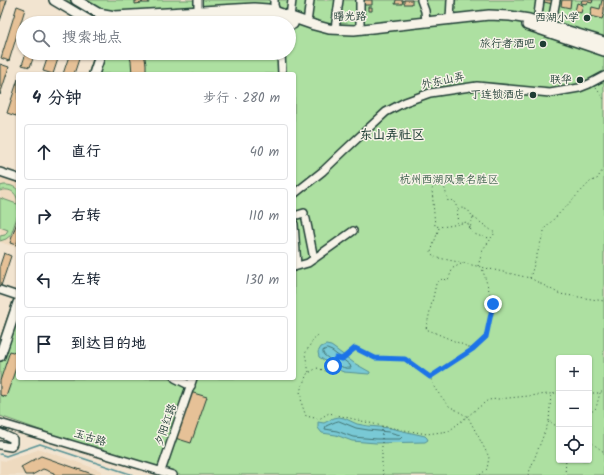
<!DOCTYPE html>
<html lang="zh">
<head>
<meta charset="utf-8">
<style>
	body { margin:0; font-family:Kalam,"LXGW WenKai TC",sans-serif; background:#f6f6f7; color:#1f2937 }
	.controls { position:absolute; right:12px; bottom:12px; display:grid; overflow:hidden; border-radius:4px; box-shadow:0 1px 3px #0004 }
	.controls button { width:36px; height:36px; display:grid; place-items:center; padding:0; border:0; border-bottom:1px solid #e0e1e3; background:#fff; color:#1f2937; font:20px sans-serif }
	.stop { position:absolute; width:12px; height:12px; margin:-9px; border:3px solid #1a73e8; border-radius:50%; background:#fff }
	.stop.end { background:#1a73e8; border-color:#fff; box-shadow:0 1px 4px #0008 }
	.list { margin:0; padding:0; list-style:none }
	h2 { display:flex; justify-content:space-between; align-items:center; height:52px; margin:0; padding:0 16px; font-size:17px }
	h2 small { font-size:13px; font-weight:400; color:#747a83 }
	.list li { display:grid; grid-template-columns:26px 1fr auto; gap:12px; align-items:center; box-sizing:border-box; height:56px; margin:0 8px 8px; padding:0 8px; border:1px solid #e0e1e3; border-radius:4px }
	.list b { display:block; font-size:15px; white-space:nowrap }
	.list em { font-size:13px; font-style:normal; color:#747a83 }
	.icon { flex:none; width:22px; height:22px; fill:none; stroke:currentColor; stroke-width:2; stroke-linecap:round; stroke-linejoin:round }
	.map { position:relative; flex:none; width:604px; height:475px; overflow:hidden }
	.search { position:absolute; background:#fff; box-shadow:0 1px 3px #0004; left:16px; top:16px; width:280px; height:44px; display:flex; align-items:center; gap:10px; box-sizing:border-box; padding:0 14px; border-radius:22px; color:#747a83; font-size:15px }
	.panel { position:absolute; background:#fff; box-shadow:0 1px 3px #0004; left:16px; top:72px; width:280px; height:308px; border-radius:4px }
	.map>svg:first-child { display:block }
	.built { fill:#eedabf }
	.green { fill:#ade0a1; stroke:#668e6a; fill-rule:evenodd }
	.water { fill:#79c9d5; stroke:#559195 }
	.lines { fill:none; stroke-linecap:round; stroke-linejoin:round }
	.shore { stroke:#437574; stroke-width:1 }
	.stream { stroke:#559195; stroke-width:1.5 }
	.building { fill:#e6c197; stroke:#1f3d34 }
	.minor-casing { stroke:#1f3d34; stroke-width:10 }
	.major-casing { stroke:#1f3d34; stroke-width:12 }
	.path { stroke:#1f3d34; stroke-width:1; stroke-dasharray:1 3; stroke-linecap:butt }
	.minor { stroke:#f7f3e8; stroke-width:7 }
	.major { stroke:#f7f3e8; stroke-width:9 }
	.route { stroke:#1a73e8; stroke-width:5 }
	.poi-dot { fill:#1f3d34; stroke:#f7f3e8; stroke-width:1.5 }
	.labels { text-anchor:middle; dominant-baseline:central; stroke-width:3; stroke-linejoin:round; paint-order:stroke }
	.street-label { font-size:11px; fill:#1f3d34; stroke:#f7f3e8 }
	.poi-label { font-size:11px; fill:#1f3d34; stroke:#f7f3e8; text-anchor:end }
	.park-label { font-size:11px; fill:#3b5e4a; stroke:#f7f3e8 }
	.quarter-label { font-size:13px; font-weight:bold; fill:#1f3d34; stroke:#f7f3e8 }
</style>
</head>
<body>
<div class="map">
<svg width="604" height="475" viewBox="0 0 604 475">
	<rect width="100%" height="100%" fill="#f2e4d0"/>
	<filter id="ink" filterUnits="userSpaceOnUse"><feTurbulence type="fractalNoise" baseFrequency=".025" numOctaves="2"/><feDisplacementMap in="SourceGraphic" scale="8" xChannelSelector="R" yChannelSelector="G"/><feConvolveMatrix kernelMatrix="1 2 1 2 8 2 1 2 1" color-interpolation-filters="sRGB"/></filter>
	<g filter="url(#ink)">
		<path class="built" d="M0 174 18 180V248L0 242Z
			M40 449 102 471 101 475H0V460L6 461Z"/>
		<path class="green" d="M66 0H604V475H168L0 416V339L18 286V378H294V74H88L95 53H289V23H104L105 19 98 18ZM559 358H589V460H559Z
			M4 185C10 185 14 186 18 190V214L11 235 6 239 0 241V236L5 235 8 230 0 227V198L17 204C19 194 10 187 0 191V186Z"/>
		<path class="water" d="M326 345 331 346 334 348 354 363 370 372V373L369 374 344 372 341 371 319 357 318 352 321 347Z
			M339 417 344 418 357 424 368 426 390 428 425 436 427 438 428 440 425 442 376 443 352 441 336 435 322 433 318 428V422L324 423 334 418Z"/>
		<g class="lines">
			<path class="shore" d="M327 349 332 351 350 365 351 368C341 370 331 360 324 355L323 353V351Z
				M339 421 356 428 368 430 389 432 400 435 402 437 400 439H377L353 437 337 431 325 429 326 426 335 422Z"/>
			<path class="stream" d="M0 454 6 456 40 444 133 475"/>
		</g>
		<path class="building" d="M0 0H7L0 21Z
			M137 0H142V3L135 4V1H137Z
			M142 0H148L149 3H142Z
			M363 0H372V5H363Z
			M396 0H403L402 4H395Z
			M404 0H412V4H404Z
			M545 0H554L553 4 544 2Z
			M562 0H571L570 8 561 6Z
			M582 0H593L592 3 588 2 587 4 581 3Z
			M602 0H604V13L602 19 590 16 592 7 600 9Z
			M577 3 583 5 581 13 575 11Z
			M17 6 25 9 9 61 1 58Z
			M368 7H372V11H368Z
			M36 17 44 20 43 23H34Z
			M26 53H35L30 67 22 65Z
			M49 53H60L53 74 43 71Z
			M70 53H81L74 74H63Z
			M132 53H144L146 64V74H132L131 61 129 55Z
			M0 64 9 67 0 95Z
			M18 79V111L16 116 7 113Z
			M18 219V240L16 245 10 243Z
			M4 253 11 256 1 286H0V265Z
			M10 351 18 354V362L6 397 0 395V381Z
			M190 392 207 397 191 443 175 438Z
			M41 456 95 475H54V473L43 469 32 475H25L21 467Z"/>
		<g class="lines">
			<defs>
				<path id="minor" d="M274 0V5L277 15
					M421 0 425 11 426 22
					M198 10V0
					M290 17 292 0
					M450 20 451 0
					M537 22 540 0
					M307 23 310 0
					M551 26 556 0
					M335 29 339 0
					M360 30V0
					M281 53 282 74
					M0 172 18 178
					M294 194 323 171 345 150 386 112 405 102 430 93 477 86 550 93 579 88 589 84 604 76
					M294 216 304 213
					M306 219 314 259
					M294 224 297 266
					M294 267 308 263 353 231
					M0 290 18 296
					M175 378 191 386
					M0 423 173 475
					M0 433 13 439V443L11 447 5 446 0 445
					M161 471 193 378"/>
				<path id="major" d="M54 0 93 23
					M76 0 98 13 115 16 254 8 268 9 314 25 329 29 354 30 489 15 510 16 529 19 604 42
					M152 23 241 14H254L267 16 293 24
					M527 25 604 51
					M94 74 101 53
					M0 356 18 303"/>
			</defs>
			<use href="#minor" class="minor-casing"/>
			<use href="#major" class="major-casing"/>
			<path class="path" d="M134 0 137 1
				M596 88 604 99
				M457 223 458 210
				M439 228 431 252 434 257 463 263
				M470 228 467 222C456 224 446 228 435 226L432 189 435 186 442 185 445 189 448 201 453 200 458 209 462 208 468 210 473 217 495 233 491 238 482 237 472 233 470 228 473 217
				M478 266 483 249 491 239
				M530 278 545 228 591 181 597 179 604 168
				M473 349 426 329 436 284 442 279 448 280 453 268 463 263 530 278 560 294 604 301
				M309 372 305 354 311 343 318 335
				M431 376 473 349 486 337 493 304 488 287 482 268
				M589 393H600L604 390
				M589 414 596 408 600 393
				M549 421 551 394
				M382 426V468L383 474 385 475
				M589 441 604 452
				M480 475 487 469 489 457 468 417 449 406 435 389 430 377 405 359 375 358 355 348 342 359 336 358C333 363 332 364 335 369 329 374 324 370 317 368L307 374 300 391 302 405 306 416 319 419 329 413 382 426 427 434 449 431 488 400 559 393
				M528 475 549 421 559 428
				M565 475 566 460"/>
			<use href="#minor" class="minor"/>
			<use href="#major" class="major"/>
		</g>
	</g>
	<g class="lines" filter="url(#ink)">
		<path class="route" d="M333 366V362L336 358 342 359 355 348 375 358 405 359 430 377 473 349 486 337 493 304"/>
	</g>
	<g class="poi-dot">
		<circle cx="587" cy="18" r="4"/>
		<circle cx="543" cy="44" r="4"/>
		<circle cx="580" cy="80" r="4"/>
		<circle cx="533" cy="95" r="4"/>
	</g>
	<g class="labels">
		<g class="street-label">
			<text transform="translate(350 17) rotate(-1)">曙光路</text>
			<text transform="translate(443 81) rotate(-12)">外东山弄</text>
			<text transform="translate(166 425) rotate(-71)">夕阳红路</text>
			<text transform="translate(90 438) rotate(17)">玉古路</text>
		</g>
		<g class="poi-label">
			<text x="579" y="18">西湖小学</text>
			<text x="535" y="44">旅行者酒吧</text>
			<text x="572" y="80">联华</text>
			<text x="525" y="95">丁连锁酒店</text>
		</g>
		<g class="park-label">
			<text x="449" y="180">杭州西湖风景名胜区</text>
		</g>
		<g class="quarter-label">
			<text x="392" y="135">东山弄社区</text>
		</g>
	</g>
</svg>
<div class="controls">
<button>+</button>
<button>−</button>
<button><svg class="icon" aria-label="locate" viewBox="0 0 24 24"><circle cx="12" cy="12" r="6"/><path d="M12 2v4M12 18v4M2 12h4M18 12h4"/></svg></button>
</div>
<div class="stop" style="left:333px;top:366px"></div>
<div class="stop end" style="left:493px;top:304px"></div>
<div class="search"><svg class="icon" aria-label="search" viewBox="0 0 24 24"><circle cx="10" cy="10" r="6"/><path d="M15 15l6 6"/></svg>搜索地点</div>
<section class="panel">
<h2>4 分钟<small>步行 · 280 m</small></h2>
<ul class="list">
<li><svg class="icon" aria-label="ahead" viewBox="0 0 24 24"><path d="M12 20V5M6 11l6-6 6 6"/></svg><div><b>直行</b></div><em>40 m</em></li>
<li><svg class="icon" aria-label="right" viewBox="0 0 24 24"><path d="M7 20v-9h11M14 6l5 5-5 5"/></svg><div><b>右转</b></div><em>110 m</em></li>
<li><svg class="icon" aria-label="left" viewBox="0 0 24 24"><path d="M17 20v-9H6M10 6l-5 5 5 5"/></svg><div><b>左转</b></div><em>130 m</em></li>
<li><svg class="icon" aria-label="arrive" viewBox="0 0 24 24"><path d="M6 21V4h12l-3 4 3 4H6"/></svg><div><b>到达目的地</b></div></li>
</ul>
</section>
</div>
</body>
</html>
